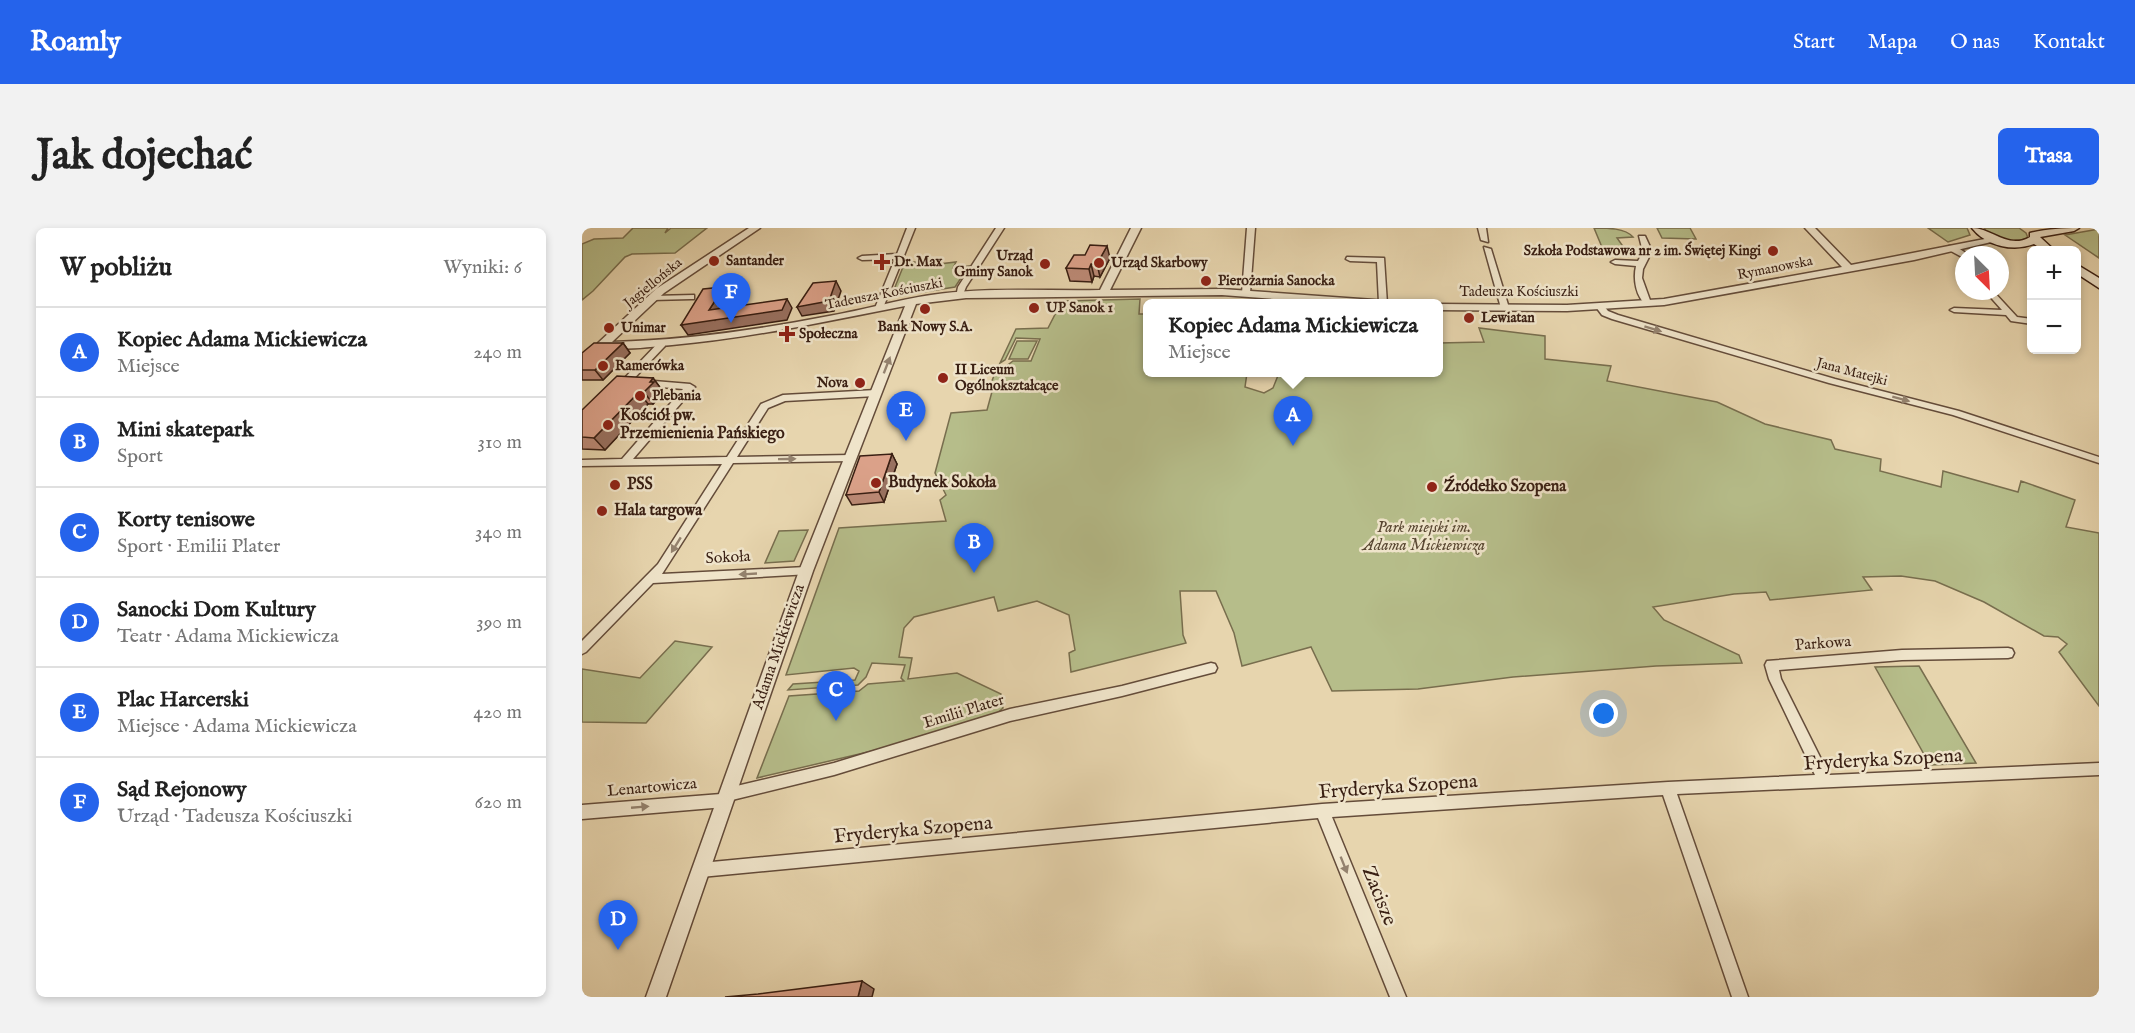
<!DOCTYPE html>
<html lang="pl">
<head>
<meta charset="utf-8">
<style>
	body { margin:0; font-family:"IM FELL English",serif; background:#f2f2f2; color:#222 }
	.controls { position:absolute; right:18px; top:18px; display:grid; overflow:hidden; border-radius:9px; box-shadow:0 3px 9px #0003 }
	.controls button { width:54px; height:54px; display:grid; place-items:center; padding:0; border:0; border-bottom:2px solid #e0e0e0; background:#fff; color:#222; font:30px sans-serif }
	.compass { position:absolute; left:1373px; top:18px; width:54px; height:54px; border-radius:50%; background:#fff; box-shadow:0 3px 9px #0003; rotate:156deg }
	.you { position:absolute; left:1022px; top:486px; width:21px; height:21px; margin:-15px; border:4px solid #fff; border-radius:50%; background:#1a73e8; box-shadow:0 0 0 9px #1a73e833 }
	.badge { display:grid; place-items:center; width:39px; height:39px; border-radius:50%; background:#2563eb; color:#fff; font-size:20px; font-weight:700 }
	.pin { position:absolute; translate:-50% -50px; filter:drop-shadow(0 2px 3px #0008) }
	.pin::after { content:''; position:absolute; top:32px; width:21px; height:18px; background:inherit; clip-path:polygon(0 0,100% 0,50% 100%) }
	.popup { position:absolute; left:561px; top:71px; width:300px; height:78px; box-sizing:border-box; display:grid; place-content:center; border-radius:9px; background:#fff; filter:drop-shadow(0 2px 4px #0005); font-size:20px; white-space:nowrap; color:#767676 }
	.popup b { font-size:22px; color:#222 }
	.popup::after { content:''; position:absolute; left:50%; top:100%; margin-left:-12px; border:12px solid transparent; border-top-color:#fff }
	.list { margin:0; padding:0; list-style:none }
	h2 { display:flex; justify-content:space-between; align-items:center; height:78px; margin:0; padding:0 24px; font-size:26px }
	h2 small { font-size:20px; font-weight:400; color:#767676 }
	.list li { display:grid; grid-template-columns:39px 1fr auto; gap:18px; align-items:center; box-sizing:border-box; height:90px; padding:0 24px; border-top:2px solid #e0e0e0 }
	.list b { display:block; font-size:22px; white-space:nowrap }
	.list p { margin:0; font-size:20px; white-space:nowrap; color:#767676 }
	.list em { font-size:20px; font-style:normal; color:#767676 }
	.map { position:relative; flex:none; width:1517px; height:769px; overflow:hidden; border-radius:9px }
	header { display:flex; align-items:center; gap:36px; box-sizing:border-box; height:84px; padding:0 30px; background:#2563eb; color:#fff }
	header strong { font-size:28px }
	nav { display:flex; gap:33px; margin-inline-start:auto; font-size:21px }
	.intro { display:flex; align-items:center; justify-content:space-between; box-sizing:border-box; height:144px; padding:0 36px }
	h1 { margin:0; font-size:42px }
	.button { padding:15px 27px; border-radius:9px; background:#2563eb; color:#fff; font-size:21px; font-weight:700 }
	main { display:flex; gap:36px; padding:0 36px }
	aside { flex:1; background:#fff; border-radius:9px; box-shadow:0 3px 9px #0003 }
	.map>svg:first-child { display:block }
	.green { fill:#b6bd8a; stroke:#786e4e; stroke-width:1.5 }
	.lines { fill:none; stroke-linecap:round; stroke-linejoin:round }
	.minor-casing { stroke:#644c3a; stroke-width:3 }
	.tertiary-casing { stroke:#644c3a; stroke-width:3 }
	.secondary-casing { stroke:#391f13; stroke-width:3 }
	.minor { fill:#efe4ca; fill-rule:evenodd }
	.tertiary { fill:#efe4ca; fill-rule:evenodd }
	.secondary { fill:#efe4ca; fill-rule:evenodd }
	.wall { fill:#bc8a76; stroke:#391f13; stroke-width:1.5 }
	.shaded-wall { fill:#997160; stroke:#391f13; stroke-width:1.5 }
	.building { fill:#dba189; stroke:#391f13; stroke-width:1.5 }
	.oneway { fill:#94826e }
	.poi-dot { fill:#8f2418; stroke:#efe4ca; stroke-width:2 }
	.labels { text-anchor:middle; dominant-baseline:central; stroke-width:5; stroke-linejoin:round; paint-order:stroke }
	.far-poi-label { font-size:14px; font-weight:bold; fill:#391f13; stroke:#efe4ca; text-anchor:start }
	.far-street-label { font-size:14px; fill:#391f13; stroke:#efe4ca }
	.poi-label { font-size:16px; font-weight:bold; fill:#391f13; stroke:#efe4ca; text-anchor:start }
	.park-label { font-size:16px; font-style:italic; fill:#584631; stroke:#efe4ca }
	.street-label { font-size:16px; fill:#391f13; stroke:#efe4ca }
	.near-street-label { font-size:20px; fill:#391f13; stroke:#efe4ca }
</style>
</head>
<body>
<header>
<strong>Roamly</strong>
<nav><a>Start</a><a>Mapa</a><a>O nas</a><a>Kontakt</a></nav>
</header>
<div class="intro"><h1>Jak dojechać</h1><a class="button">Trasa</a></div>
<main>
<aside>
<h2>W pobliżu<small>Wyniki: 6</small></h2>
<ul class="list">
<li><span class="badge">A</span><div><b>Kopiec Adama Mickiewicza</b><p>Miejsce</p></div><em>240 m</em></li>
<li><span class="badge">B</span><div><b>Mini skatepark</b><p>Sport</p></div><em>310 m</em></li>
<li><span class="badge">C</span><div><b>Korty tenisowe</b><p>Sport · Emilii Plater</p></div><em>340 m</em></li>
<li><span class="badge">D</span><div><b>Sanocki Dom Kultury</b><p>Teatr · Adama Mickiewicza</p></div><em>390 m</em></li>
<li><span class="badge">E</span><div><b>Plac Harcerski</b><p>Miejsce · Adama Mickiewicza</p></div><em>420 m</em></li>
<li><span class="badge">F</span><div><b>Sąd Rejonowy</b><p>Urząd · Tadeusza Kościuszki</p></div><em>620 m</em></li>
</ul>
</aside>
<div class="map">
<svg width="1517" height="769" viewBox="0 0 1517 769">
	<rect width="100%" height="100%" fill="#e7d5ae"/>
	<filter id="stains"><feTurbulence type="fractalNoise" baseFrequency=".00333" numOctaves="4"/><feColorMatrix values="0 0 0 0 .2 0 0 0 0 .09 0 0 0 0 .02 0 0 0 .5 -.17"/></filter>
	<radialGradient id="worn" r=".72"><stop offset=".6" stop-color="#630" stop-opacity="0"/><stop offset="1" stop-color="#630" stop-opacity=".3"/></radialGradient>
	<path class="green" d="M51 0H86L83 5 89 0H125L93 25 50 26 43 29 11 63 0 72V16L12 11 41 10Z
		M1012 0C1026 0 1043 0 1051 9L1035 10 1045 24H1022Z
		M1075 0H1108L1114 11 1080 10Z
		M1346 0H1385L1388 7 1366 14Z
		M1402 0H1437L1444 5 1446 10C1433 15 1409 13 1402 0Z
		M1517 1V30L1483 7Z
		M323 34H334L332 39 374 34 371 40 387 38 373 59 309 69Z
		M558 71 557 86H565L566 144 665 145 663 159 682 165 691 160 697 145 856 144 857 115 902 114 897 100 963 108V131L1029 138 1025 153 1135 174 1183 196 1249 212 1253 221 1299 231 1298 243 1359 259 1361 243 1436 264 1439 253 1493 272 1484 299 1517 305V478L1477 424 1485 416 1476 409 1462 408 1402 374 1353 353 1319 348 1281 349 1290 362 1188 372 1184 364 1152 366 1071 379 1082 392 1157 427 1160 435 1074 438 931 449 836 461 750 463 729 419 660 438 652 405 634 363H598L601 407 604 415 489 444 487 425 493 422 487 387 455 373 416 383 412 369 332 389 322 400 317 429 330 430 326 451 375 445 419 466 421 480 413 487 320 516 175 550 207 468 277 463 286 456 322 453 319 450 323 437 290 435 284 449 276 457 206 462 211 456 273 452 277 443 272 440 204 447 257 300 364 293 358 272 364 267 353 245 369 185 405 182 411 160 408 158 415 140 423 139 431 133H449L458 111 434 110 423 132 418 135 434 101 466 100 480 73Z
		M435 113H455L446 131H427Z
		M226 302 212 333 183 335 197 303Z
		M93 413 130 419 64 495 0 494V441L58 450Z
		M1337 438 1394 535 1348 537 1293 439Z"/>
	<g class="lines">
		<defs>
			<path id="minor" d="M325 0H333L301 80 294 82 293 80 313 31 280 32 276 30 280 28 315 26Z
				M414 0H422L384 59 380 69H374L376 59Z
				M665 0H673L668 65 664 67 660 65Z
				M896 0H904L906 14 899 12Z
				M1057 8H1063L1069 21 1068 27 1061 41 1060 50 1069 75 1065 77C1054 70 1051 51 1054 38L1033 36 1029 34 1033 32 1056 33 1061 24Z
				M1367 18H1373L1387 27 1380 29 1367 22Z
				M902 19 909 21 927 80 926 82 919 80Z
				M765 29 802 30 805 76 797 75 795 34 768 33 764 31Z
				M1403 63H1411L1435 89 1450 91V96L1429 93 1424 87 1372 84 1368 82 1372 80 1420 82Z
				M112 67V71H109L70 72 66 70 70 68Z
				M1015 77H1021L1026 83 1036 87 1253 151 1377 183 1517 229V235L1371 187 1247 155 1030 91 1020 87 1014 79Z
				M80 113 83 114V118L40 163H34V159L77 114Z
				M60 152 108 156 113 159 51 231 145 229 179 176 201 167 294 162 299 165 294 168 203 173 186 180 155 229 269 227 274 230 269 233 151 235 80 346 224 339 228 340 230 343 228 346 71 355 4 424 0 426V413L76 336 140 236 0 238V232L40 231 101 161 57 157V153Z
				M1426 420 1430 421 1432 425 1430 429 1426 430 1320 432 1197 442 1199 451 1247 547 1517 535V547L1095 566 1166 769H1150L1081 567 750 589 824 769H808L736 590 119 649 114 647 111 642 114 637 119 635 740 576 1086 554 1233 547 1187 451 1183 437 1185 433 1320 422Z
				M629 435 633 436 635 440 633 444 629 445 540 468 428 493 252 547 150 572 148 577 143 579 0 591V577L139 566 141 561 146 560 252 535 428 481 540 458Z"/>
			<path id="tertiary" d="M167 0H178L82 65 30 114C103 112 175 102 247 88 281 82 315 72 349 67 404 59 462 63 518 62L549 0H559L528 62 640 61 806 73 811 76H757L640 67 384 70 334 76 231 343 84 769H64L217 343 323 78C245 93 169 110 90 117 67 119 39 123 16 119V115L74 61Z
				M1223 0H1233L1269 37 1413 9 1418 12 1332 32 1082 77 985 83 856 82V76L985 77 1082 71 1260 39Z"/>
			<path id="secondary" d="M1390 0C1410 0 1426 22 1448 9V5C1465 1 1480 0 1497 0L1492 3 1458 9 1472 22H1461L1452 16C1431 24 1404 18 1390 0Z
				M1494 36 1517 50V60L1494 45Z"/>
		</defs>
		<use href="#minor" class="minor-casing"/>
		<use href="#tertiary" class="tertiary-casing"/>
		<use href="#secondary" class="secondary-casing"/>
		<use href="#minor" class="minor"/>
		<use href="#tertiary" class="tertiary"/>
		<use href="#secondary" class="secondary"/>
	</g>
	<path class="wall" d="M528 30 518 49 512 48 510 54 488 53 484 40Z
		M41 115 48 125 21 152H0V125Z
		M71 150 80 162 79 164 80 166 71 176H66L23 222 0 221V182Z
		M310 226 315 236 302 274 270 277 264 267Z"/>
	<path class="shaded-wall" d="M525 18 528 30 518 49 515 36Z
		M509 36 512 48 510 54 507 41Z
		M254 53 259 63 252 83 220 88 215 79Z
		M142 59 148 69 133 92 127 82Z
		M205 71 210 80 205 92 106 107 99 97Z
		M41 115 48 125 21 152 13 142Z
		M71 150 80 162 79 164 80 166 71 176 62 164 68 154Z
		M57 164 66 176 23 222 12 210Z
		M310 226 315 236 302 274 297 264Z
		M280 753 292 761 290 769H276Z"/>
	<path class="building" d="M508 17 525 18 515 36H509L507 41 484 40 492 27H503Z
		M254 53 247 73 215 79 231 55Z
		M142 59 127 82 205 71 200 82 99 97 121 61Z
		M12 115H41L13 142H0V125Z
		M35 148 71 150 68 154H72L62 164H57L12 210 0 209V182Z
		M310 226 297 264 264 267 278 228Z
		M280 753 276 769H143L176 766Z"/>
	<defs><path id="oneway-solid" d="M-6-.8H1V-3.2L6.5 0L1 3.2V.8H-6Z" transform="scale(1.5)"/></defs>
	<g class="oneway">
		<use href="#oneway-solid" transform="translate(1071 101) rotate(17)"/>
		<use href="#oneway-solid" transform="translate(305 137) rotate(-69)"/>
		<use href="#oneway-solid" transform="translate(1319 171) rotate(15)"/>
		<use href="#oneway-solid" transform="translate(205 231) rotate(-1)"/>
		<use href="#oneway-solid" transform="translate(94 317) rotate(122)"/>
		<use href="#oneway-solid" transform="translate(166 346) rotate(177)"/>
		<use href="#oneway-solid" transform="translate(58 579) rotate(-5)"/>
		<use href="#oneway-solid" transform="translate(762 637) rotate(68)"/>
	</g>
	<g class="poi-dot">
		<circle cx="1191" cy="23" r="6"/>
		<circle cx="132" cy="33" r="6"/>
		<path d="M297 25h6v6h6v6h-6v6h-6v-6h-6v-6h6z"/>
		<circle cx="517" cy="35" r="6"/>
		<circle cx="463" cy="36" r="6"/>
		<circle cx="624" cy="53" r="6"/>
		<circle cx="452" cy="80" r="6"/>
		<circle cx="343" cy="81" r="6"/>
		<circle cx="887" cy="90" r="6"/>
		<circle cx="27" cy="100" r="6"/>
		<path d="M202 97h6v6h6v6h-6v6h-6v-6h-6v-6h6z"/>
		<circle cx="21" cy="138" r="6"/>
		<circle cx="361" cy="150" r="6"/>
		<circle cx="278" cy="155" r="6"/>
		<circle cx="58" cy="168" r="6"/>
		<circle cx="26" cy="197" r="6"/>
		<circle cx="294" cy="255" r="6"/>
		<circle cx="33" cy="257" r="6"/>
		<circle cx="850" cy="259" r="6"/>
		<circle cx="20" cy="283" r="6"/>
	</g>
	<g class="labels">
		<g class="far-poi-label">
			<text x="1179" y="23" text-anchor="end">Szkoła Podstawowa nr 2 im. Świętej Kingi</text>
			<text x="451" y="28" text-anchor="end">Urząd<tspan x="451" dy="16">Gminy Sanok</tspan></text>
			<text x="144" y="33">Santander</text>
			<text x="312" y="34">Dr. Max</text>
			<text x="529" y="35">Urząd Skarbowy</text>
			<text x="636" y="53">Pierożarnia Sanocka</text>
			<text x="464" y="80">UP Sanok 1</text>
			<text x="899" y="90">Lewiatan</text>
			<text x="343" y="99" text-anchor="middle">Bank Nowy S.A.</text>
			<text x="39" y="100">Unimar</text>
			<text x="217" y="106">Społeczna</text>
			<text x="33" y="138">Ramerówka</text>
			<text x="373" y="142">II Liceum<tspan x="373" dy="16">Ogólnokształcące</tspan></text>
			<text x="266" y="155" text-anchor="end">Nova</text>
			<text x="70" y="168">Plebania</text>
		</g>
		<g class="far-street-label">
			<text transform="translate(1193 40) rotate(-11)">Rymanowska</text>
			<text transform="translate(71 55) rotate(-39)">Jagiellońska</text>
			<text x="937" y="64">Tadeusza Kościuszki</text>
			<text transform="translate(302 66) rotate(-11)">Tadeusza Kościuszki</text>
			<text transform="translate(1270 144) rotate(15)">Jana Matejki</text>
		</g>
		<g class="poi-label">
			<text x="38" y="188">Kościół pw.<tspan x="38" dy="18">Przemienienia Pańskiego</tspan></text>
			<text x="306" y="255">Budynek Sokoła</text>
			<text x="45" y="257">PSS</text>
			<text x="862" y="259">Źródełko Szopena</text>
			<text x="32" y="283">Hala targowa</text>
		</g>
		<g class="park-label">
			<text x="842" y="300">Park miejski im.<tspan x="842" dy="18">Adama Mickiewicza</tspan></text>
		</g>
		<g class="street-label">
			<text transform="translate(146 330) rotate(-3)">Sokoła</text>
			<text transform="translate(1241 416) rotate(-4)">Parkowa</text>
			<text transform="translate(197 419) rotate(-71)">Adama Mickiewicza</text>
			<text transform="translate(382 484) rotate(-17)">Emilii Plater</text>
			<text transform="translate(70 560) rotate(-5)">Lenartowicza</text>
		</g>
		<g class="near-street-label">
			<text transform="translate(1301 532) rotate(-3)">Fryderyka Szopena</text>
			<text transform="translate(816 559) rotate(-4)">Fryderyka Szopena</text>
			<text transform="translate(331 602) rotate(-5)">Fryderyka Szopena</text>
			<text transform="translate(797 668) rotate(68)">Zacisze</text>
		</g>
	</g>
	<rect width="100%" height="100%" filter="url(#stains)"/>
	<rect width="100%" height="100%" fill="url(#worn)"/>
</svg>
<div class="controls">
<button>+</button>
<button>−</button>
</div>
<svg class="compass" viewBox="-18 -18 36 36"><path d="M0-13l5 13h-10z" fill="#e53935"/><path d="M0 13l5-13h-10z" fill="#767676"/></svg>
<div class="you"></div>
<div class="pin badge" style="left:711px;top:218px">A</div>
<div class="popup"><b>Kopiec Adama Mickiewicza</b>Miejsce</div>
<div class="pin badge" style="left:392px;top:345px">B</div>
<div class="pin badge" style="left:254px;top:493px">C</div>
<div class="pin badge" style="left:36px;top:722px">D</div>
<div class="pin badge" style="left:324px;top:213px">E</div>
<div class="pin badge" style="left:149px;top:95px">F</div>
</div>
</main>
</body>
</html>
